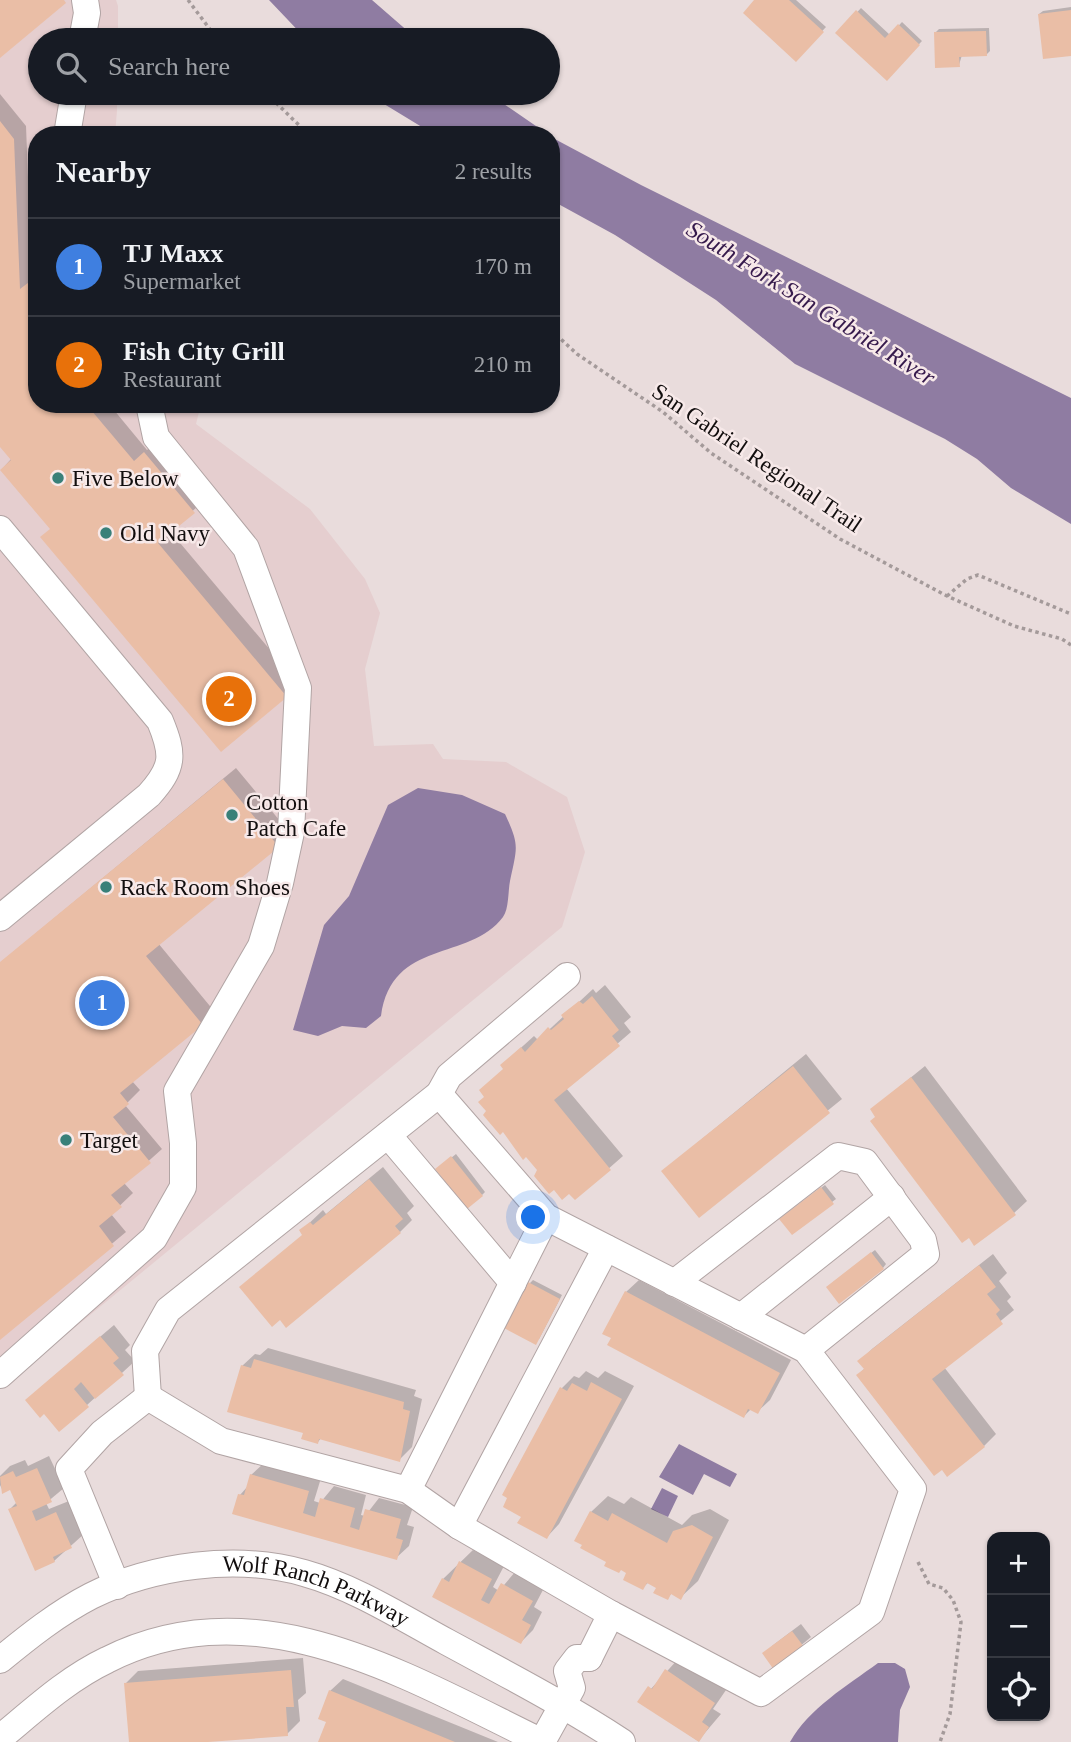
<!DOCTYPE html>
<html lang="en">
<head>
<meta charset="utf-8">
<style>
	body { margin:0; font-family:"Times New Roman",serif; background:#242831; color:#f1f3f6 }
	.controls { position:absolute; right:21px; bottom:21px; display:grid; overflow:hidden; border-radius:14px; box-shadow:0 2px 5px #0004 }
	.controls button { width:63px; height:63px; display:grid; place-items:center; padding:0; border:0; border-bottom:2px solid #363941; background:#171b24; color:#f1f3f6; font:35px sans-serif }
	.you { position:absolute; left:534px; top:1218px; width:24px; height:24px; margin:-18px; border:5px solid #fff; border-radius:50%; background:#1a73e8; box-shadow:0 0 0 10px #1a73e833 }
	.badge { display:grid; place-items:center; width:46px; height:46px; border-radius:50%; background:#7c3aed; color:#fff; font-size:23px; font-weight:700 }
	.pin { position:absolute; translate:-50% -50%; border:4px solid #fff; box-shadow:0 2px 7px #0006 }
	.list { margin:0; padding:0; list-style:none }
	h2 { display:flex; justify-content:space-between; align-items:center; height:91px; margin:0; padding:0 28px; font-size:30px }
	h2 small { font-size:23px; font-weight:400; color:#9ea1a6 }
	.list li { display:grid; grid-template-columns:46px 1fr auto; gap:21px; align-items:center; box-sizing:border-box; height:98px; padding:0 28px; border-top:2px solid #363941 }
	.list b { display:block; font-size:26px; white-space:nowrap }
	.list p { margin:0; font-size:23px; white-space:nowrap; color:#9ea1a6 }
	.list em { font-size:23px; font-style:normal; color:#9ea1a6 }
	.icon { flex:none; width:38px; height:38px; fill:none; stroke:currentColor; stroke-width:2; stroke-linecap:round; stroke-linejoin:round }
	.map { position:relative; flex:none; width:1071px; height:1742px; overflow:hidden }
	.search { position:absolute; background:#171b24; box-shadow:0 2px 5px #0004; left:28px; top:28px; width:532px; height:77px; display:flex; align-items:center; gap:18px; box-sizing:border-box; padding:0 24px; border-radius:38px; color:#9ea1a6; font-size:26px }
	.panel { position:absolute; background:#171b24; box-shadow:0 2px 5px #0004; left:28px; top:126px; width:532px; height:287px; border-radius:28px }
	.map>svg:first-child { display:block }
	.built { fill:#e5cecf }
	.water { fill:#8f7ca2 }
	.shadow { fill:#0003 }
	.building { fill:#eabea6 }
	.lines { fill:none; stroke-linecap:round; stroke-linejoin:round }
	.minor-casing { stroke:#b1a4a4; stroke-width:28 }
	.path { stroke:#a49a9a; stroke-width:3.5; stroke-dasharray:3.5 3.5; stroke-linecap:butt }
	.minor { stroke:#fff; stroke-width:26 }
	.poi-dot { fill:#398079; stroke:#f7e9e9; stroke-width:2.5 }
	.labels { text-anchor:middle; dominant-baseline:central; stroke-width:5; stroke-linejoin:round; paint-order:stroke }
	.street-label { font-size:23px; fill:#120e0e; stroke:#f7e9e9 }
	.poi-label { font-size:23px; fill:#120e0e; stroke:#f7e9e9; text-anchor:start }
	.water-label { font-size:24px; font-style:italic; fill:#361a4c; stroke:#f7e9e9 }
</style>
</head>
<body>
<div class="map">
<svg width="1071" height="1742" viewBox="0 0 1071 1742">
	<rect width="100%" height="100%" fill="#e9dcdc"/>
	<path class="built" d="M0 0H116L118 6V40H40V93H117V110L115 135H37V404H201L196 424 310 509 365 579 380 613 365 669 374 746 433 744 443 759 506 762 567 797 585 852 562 927 0 1389Z"/>
	<path class="water" d="M269 0H372L418 40H307Z
		M366 93H488L549 135H435Z
		M551 137 641 185 1071 398V524L1011 488 977 459 945 439 795 364 716 300 615 235 551 200Z
		M418 788 462 795 505 814C520 846 517 847 510 881 508 891 509 909 503 917 469 962 392 938 381 1016L366 1028 342 1026 318 1036 293 1030 324 925 349 896 388 805Z
		M679 1444 737 1474 730 1487 704 1474 693 1495 659 1477Z
		M662 1488 678 1496 668 1517 651 1509Z
		M878 1663H895L905 1669 910 1687 900 1710 898 1742H790C808 1709 848 1685 878 1663Z"/>
	<path class="shadow" d="M756 0H796L826 27 796 59Z
		M1071 7V54L1039 14 1043 11Z
		M861 8 890 35 902 22 922 41 887 78 838 33Z
		M989 28 990 51 986 55H962L959 65 935 33 939 29Z
		M0 94 26 126 32 279 37 276V404H109L147 450 157 441 206 499 170 531 298 683 286 695 2 469 12 458 0 444Z
		M236 768 290 833 158 943 214 1011 132 1081 140 1090 125 1105 162 1149 124 1183 133 1193 111 1214 126 1232 0 1337V963Z
		M605 985 631 1017 624 1023 631 1032 566 1088 623 1156 575 1198 539 1170 502 1065 534 1036 538 1040 593 989 596 993Z
		M806 1054 842 1099 699 1215 663 1171Z
		M925 1066 1027 1201 1014 1213 872 1109Z
		M456 1154 485 1192 482 1195 441 1166Z
		M383 1167 414 1206 407 1213 412 1220 400 1232 301 1231 323 1210 326 1214Z
		M825 1185 836 1199 832 1202 785 1216Z
		M875 1250 886 1264 883 1268 831 1284Z
		M993 1254 1007 1273 999 1281 1011 1297 1007 1301 1014 1310 944 1367 996 1434 984 1446 858 1375 865 1368 860 1361 872 1349Z
		M533 1280 562 1295 539 1339 530 1283Z
		M639 1280 791 1360 770 1400 757 1412 751 1409 744 1416 626 1292Z
		M114 1325 130 1345 125 1350 135 1361 87 1405 44 1412 40 1388Z
		M268 1348 416 1390 414 1396 422 1399 412 1447 399 1460 321 1438 318 1442 242 1366 255 1354 260 1355Z
		M586 1371 598 1378 605 1371 634 1386 559 1524 547 1537 562 1388 574 1376 579 1378Z
		M49 1456 64 1488 46 1503 49 1509 69 1501 84 1534 54 1561 10 1509 17 1502 11 1488 3 1491 0 1485V1476L10 1466 25 1460 28 1466Z
		M264 1463 321 1478 314 1501 320 1503 334 1486 366 1495 361 1515 365 1516 379 1498 413 1507 407 1525 414 1527 409 1546 396 1558 240 1495 248 1486 251 1475Z
		M608 1496 624 1504 631 1497 682 1525 692 1515 710 1509 729 1520 698 1581 681 1597 672 1593 667 1598 658 1587 649 1582 642 1588 629 1572 608 1561 591 1512Z
		M473 1550 504 1566 493 1587 499 1591 515 1572 544 1588 534 1607 542 1612 533 1630 521 1642 443 1579Z
		M801 1624 811 1637 775 1667 772 1646Z
		M303 1658 306 1693 298 1700 300 1721 287 1734 186 1742H130L125 1684 138 1671Z
		M679 1658 726 1690 713 1709 721 1714 698 1741 640 1701Z
		M343 1679 498 1742H320L328 1721 330 1691Z"/>
	<path class="building" d="M0 0H64L66 3 0 58Z
		M754 0H789L824 32 796 62 743 13Z
		M856 10 885 38 898 24 920 45 887 81 835 33Z
		M1071 10V56L1043 59 1038 14Z
		M986 31 987 56 959 57 960 67 935 68 934 32Z
		M0 121 14 139 20 289 37 276V404H86L134 461 144 452 195 513 158 543 287 697 221 752 40 537 50 529 0 470 11 460 0 447Z
		M223 779 279 847 146 956 203 1025 120 1093 129 1104 113 1117 151 1163 111 1195 122 1207 99 1226 114 1246 0 1340V962Z
		M592 996 619 1030 612 1036 620 1046 554 1100 611 1170 575 1200 569 1194 562 1200 554 1190 549 1194 534 1176 537 1170 526 1157 523 1160 503 1132 500 1135 483 1115 486 1111 478 1102 484 1097 479 1090 503 1069 500 1065 521 1047 525 1052 548 1027 551 1030 564 1019 561 1015 579 1001 583 1004Z
		M793 1066 830 1113 699 1218 661 1171Z
		M911 1077 1016 1215 974 1246 969 1238 962 1243 870 1121 875 1117 870 1109Z
		M451 1156 483 1196 467 1209 435 1169Z
		M369 1179 403 1219 395 1226 401 1233 286 1328 280 1320 272 1327 239 1287 302 1235 299 1230 310 1222 313 1225Z
		M821 1187 834 1204 792 1235 779 1219Z
		M871 1252 884 1269 839 1304 826 1287Z
		M979 1265 996 1287 987 1294 1000 1310 996 1314 1003 1324 932 1379 985 1447 947 1477 942 1470 934 1476 856 1375 864 1369 857 1361Z
		M528 1282 560 1299 536 1345 504 1328Z
		M625 1291 780 1373 758 1414 748 1409 744 1418 607 1345 611 1338 602 1334Z
		M100 1336 119 1358 113 1363 124 1375 95 1399 81 1382 74 1389 89 1407 59 1432 44 1414 40 1418 25 1400Z
		M254 1359 404 1402 403 1409 410 1411 400 1462 319 1439 318 1444 301 1439 303 1433 227 1412 241 1365 251 1368Z
		M591 1382 622 1399 547 1539 517 1523 521 1517 503 1507 507 1498 502 1495 560 1387 567 1391 572 1383 587 1391Z
		M37 1468 52 1502 32 1511 36 1521 56 1512 72 1548 53 1557 55 1562 35 1571 8 1509 17 1506 10 1490 2 1494 0 1477 13 1471 16 1477Z
		M250 1474 309 1491 303 1513 315 1517 320 1498 355 1508 350 1527 359 1530 365 1509 401 1519 396 1538 403 1540 397 1560 232 1514 238 1494 244 1495Z
		M590 1511 608 1521 612 1513 667 1543 673 1531 692 1525 713 1537 681 1600 671 1594 668 1600 653 1593 656 1588 647 1583 643 1590 623 1580 626 1573 621 1570 619 1573 604 1566 606 1562 580 1548 582 1545 574 1541Z
		M459 1561 492 1579 481 1600 489 1604 501 1583 533 1601 522 1620 531 1625 521 1644 432 1597 442 1578 449 1582Z
		M792 1631 804 1647 774 1670 762 1653Z
		M665 1669 715 1703 702 1722 709 1727 699 1742 637 1702 648 1686 652 1689Z
		M291 1670 294 1707H286L288 1736 208 1742H129L124 1683Z
		M329 1690 455 1742H318L326 1722 318 1719Z"/>
	<g class="lines">
		<defs>
			<g id="minor">
				<path d="M82 40 87 13 85 0"/>
				<path d="M67 135 74 93"/>
				<path d="M0 529 160 721C174 755 174 767 149 795L0 918"/>
				<path d="M439 1094 449 1076 567 976"/>
				<path d="M388 1135 513 1283"/>
				<path d="M674 1283 838 1156 865 1162 923 1240 926 1254 806 1350"/>
				<path d="M741 1317 892 1197"/>
				<path d="M0 1375 154 1238 183 1187V1143L177 1091 261 946 280 883 291 832 298 688 246 548 156 437 149 404"/>
				<path d="M148 1397 145 1351 168 1310 439 1094 546 1217 806 1350 913 1489 871 1612 761 1693 611 1614"/>
				<path d="M408 1490 546 1217"/>
				<path d="M459 1526 606 1248"/>
				<path d="M117 1586 69 1469 102 1433 148 1397 221 1441 408 1490 459 1526 611 1614 589 1658"/>
				<path id="s1" d="M0 1660C28 1637 58 1613 91 1596 153 1565 237 1554 304 1573 354 1587 401 1617 447 1642 506 1674 566 1705 622 1742"/>
				<path d="M0 1738C34 1710 67 1679 107 1660 257 1584 408 1677 542 1742L572 1688 567 1671 577 1658H589"/>
			</g>
		</defs>
		<use href="#minor" class="minor-casing"/>
		<path class="path" d="M188 0 218 40
			M266 93 309 135
			M551 330 577 354 663 412 711 453 840 539 947 596 1014 626 1062 639 1071 645
			M947 596 967 579 978 575 1071 614
			M918 1562 929 1584 943 1588 953 1600 961 1622 950 1714 940 1742"/>
		<use href="#minor" class="minor"/>
	</g>
	<g class="poi-dot">
		<circle cx="58" cy="478" r="7"/>
		<circle cx="106" cy="533" r="7"/>
		<circle cx="232" cy="815" r="7"/>
		<circle cx="106" cy="887" r="7"/>
		<circle cx="66" cy="1140" r="7"/>
	</g>
	<g class="labels">
		<g class="street-label">
			<text transform="translate(757 458) rotate(34)">San Gabriel Regional Trail</text>
			<text stroke="none"><textPath href="#s1" startOffset="346">Wolf Ranch Parkway</textPath></text>
		</g>
		<g class="poi-label">
			<text x="72" y="478">Five Below</text>
			<text x="120" y="533">Old Navy</text>
			<text x="246" y="802">Cotton<tspan x="246" dy="26">Patch Cafe</tspan></text>
			<text x="120" y="887">Rack Room Shoes</text>
			<text x="80" y="1140">Target</text>
		</g>
		<g class="water-label">
			<text transform="translate(811 303) rotate(32)">South Fork San Gabriel River</text>
		</g>
	</g>
</svg>
<div class="controls">
<button>+</button>
<button>−</button>
<button><svg class="icon" aria-label="locate" viewBox="0 0 24 24"><circle cx="12" cy="12" r="6"/><path d="M12 2v4M12 18v4M2 12h4M18 12h4"/></svg></button>
</div>
<div class="you"></div>
<div class="pin badge" style="left:102px;top:1003px;background:#3f7fe0">1</div>
<div class="pin badge" style="left:229px;top:699px;background:#e8710a">2</div>
<div class="search"><svg class="icon" aria-label="search" viewBox="0 0 24 24"><circle cx="10" cy="10" r="6"/><path d="M15 15l6 6"/></svg>Search here</div>
<section class="panel">
<h2>Nearby<small>2 results</small></h2>
<ul class="list">
<li><span class="badge" style="background:#3f7fe0">1</span><div><b>TJ Maxx</b><p>Supermarket</p></div><em>170 m</em></li>
<li><span class="badge" style="background:#e8710a">2</span><div><b>Fish City Grill</b><p>Restaurant</p></div><em>210 m</em></li>
</ul>
</section>
</div>
</body>
</html>
